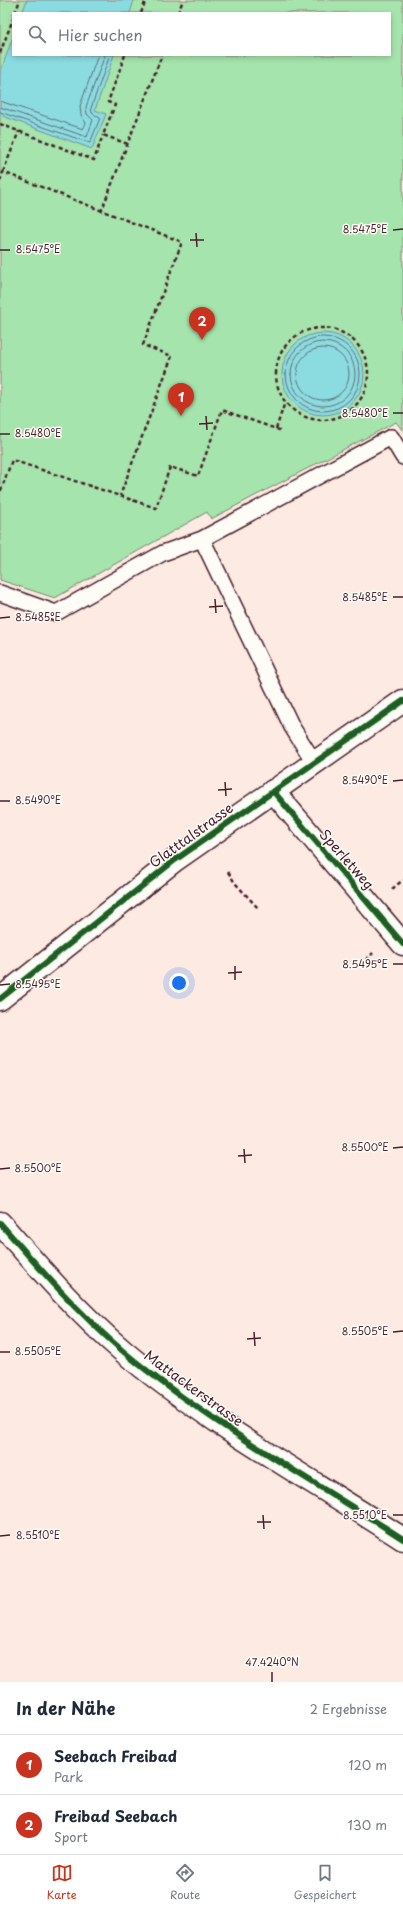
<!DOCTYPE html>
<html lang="de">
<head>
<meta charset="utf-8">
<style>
	body { margin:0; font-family:"Playpen Sans",sans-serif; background:#f2f2f3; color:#1f2937 }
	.you { position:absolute; left:179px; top:983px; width:14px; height:14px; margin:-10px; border:3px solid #fff; border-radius:50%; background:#1a73e8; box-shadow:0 0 0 6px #1a73e833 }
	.badge { display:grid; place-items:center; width:26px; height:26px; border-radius:50%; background:#c8321e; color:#fff; font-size:13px; font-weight:700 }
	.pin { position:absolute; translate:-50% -33px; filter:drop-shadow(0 1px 2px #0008) }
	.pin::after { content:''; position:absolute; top:21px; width:14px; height:12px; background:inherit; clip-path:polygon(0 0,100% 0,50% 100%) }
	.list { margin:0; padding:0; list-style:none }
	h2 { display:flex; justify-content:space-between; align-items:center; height:52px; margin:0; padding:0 16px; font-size:17px }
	h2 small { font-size:13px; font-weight:400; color:#747a83 }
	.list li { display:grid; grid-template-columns:26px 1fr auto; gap:12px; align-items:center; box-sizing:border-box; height:60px; padding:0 16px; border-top:1px solid #e0e1e3 }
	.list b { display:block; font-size:15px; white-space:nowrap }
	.list p { margin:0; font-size:13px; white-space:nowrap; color:#747a83 }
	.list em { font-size:13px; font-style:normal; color:#747a83 }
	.icon { flex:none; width:22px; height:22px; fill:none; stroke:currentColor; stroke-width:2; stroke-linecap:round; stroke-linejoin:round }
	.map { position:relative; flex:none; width:403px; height:1682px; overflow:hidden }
	.search { position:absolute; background:#fff; box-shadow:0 2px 6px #0003; left:12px; right:12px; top:12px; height:44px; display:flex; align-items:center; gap:10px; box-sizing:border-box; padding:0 14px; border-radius:0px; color:#747a83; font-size:15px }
	.sheet { height:172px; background:#fff }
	nav { display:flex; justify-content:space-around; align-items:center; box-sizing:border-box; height:56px; border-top:1px solid #e0e1e3; background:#fff; font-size:11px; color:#747a83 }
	nav a { display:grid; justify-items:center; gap:2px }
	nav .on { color:#c8321e }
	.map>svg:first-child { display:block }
	.green { fill:#a5e4ac; stroke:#78826c; fill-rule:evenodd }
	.water { fill:#8bdce1; stroke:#719098 }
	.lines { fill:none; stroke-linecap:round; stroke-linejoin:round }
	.shore { stroke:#646b74; stroke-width:1 }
	.service-casing { stroke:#4a1f2b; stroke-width:18 }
	.minor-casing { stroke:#4a1f2b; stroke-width:25 }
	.secondary-casing { stroke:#4a1f2b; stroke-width:25 }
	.path { stroke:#4a1f2b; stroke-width:2.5; stroke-dasharray:4 3; stroke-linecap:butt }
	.service { stroke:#fdfcf7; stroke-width:15 }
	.minor { stroke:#fdfcf7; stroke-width:22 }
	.secondary { stroke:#fdfcf7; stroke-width:22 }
	.cycleway-casing { stroke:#fdfcf7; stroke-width:8 }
	.cycleway { stroke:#1b5e20; stroke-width:6 }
	.ticks { fill:none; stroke:#4a1f2b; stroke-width:1.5 }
	.labels { text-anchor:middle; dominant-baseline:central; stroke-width:3; stroke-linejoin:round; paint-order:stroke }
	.street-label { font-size:14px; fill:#4a1f2b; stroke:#fdfcf7 }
	.ticks-label { font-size:10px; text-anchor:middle; fill:#4a1f2b; stroke:#fdfcf7; stroke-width:3; stroke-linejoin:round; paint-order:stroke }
</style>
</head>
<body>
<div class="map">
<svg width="403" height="1682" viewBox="0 0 403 1682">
	<rect width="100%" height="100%" fill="#fdebe3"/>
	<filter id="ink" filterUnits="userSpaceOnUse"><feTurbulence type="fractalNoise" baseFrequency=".025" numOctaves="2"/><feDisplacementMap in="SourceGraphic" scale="8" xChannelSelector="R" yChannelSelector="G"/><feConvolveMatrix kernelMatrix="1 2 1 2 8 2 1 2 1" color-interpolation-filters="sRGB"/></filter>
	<g filter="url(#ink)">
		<path class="green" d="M0 0H403V431L396 422 211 519 207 512 55 598 0 580ZM13 13H390V55H13Z"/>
		<path class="water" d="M27 0H134L130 13H22Z
			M13 37V55H114L95 110 106 114 92 149 0 115V73Z
			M282 374a41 41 0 1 1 82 0a41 41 0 1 1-82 0Z"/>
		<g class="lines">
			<path class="shore" d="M0 101 83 129 86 123 81 115 80 106 98 55
				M0 107 87 137 93 120 87 114 86 107 105 55
				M0 112 90 143 100 118 92 113 91 108 110 55
				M286 374a37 37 0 1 1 74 0a37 37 0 1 1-74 0Z
				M291 374a32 32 0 1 1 64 0a32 32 0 1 1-64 0Z
				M297 374a26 26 0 1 1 52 0a26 26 0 1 1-52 0Z"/>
			<defs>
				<path id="service" d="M202 539 292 727 314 762
					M0 593 56 613 163 553 202 539 391 437 403 457"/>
				<path id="minor" d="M273 791 403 944
					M0 1223C39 1268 78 1313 124 1352 210 1424 309 1478 403 1539"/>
				<path id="secondary" d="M0 999 175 860 403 701"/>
			</defs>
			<use href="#service" class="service-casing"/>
			<use href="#minor" class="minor-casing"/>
			<use href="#secondary" class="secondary-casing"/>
			<path class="path" d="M15 13 20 0
				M141 13 146 0
				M178 13 183 0
				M0 53 13 19
				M125 55 108 102 115 105 103 135 128 144
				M0 124 94 160 103 135
				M3 172 19 131
				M0 181 3 172 182 242 143 345 172 356 120 496
				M101 212 162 55
				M276 374a46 46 0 1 1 92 0a46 46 0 1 1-92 0Z
				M276 429 285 402
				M0 490H1L12 460 156 508 170 467 198 476 222 410 282 431
				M228 872 235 883 258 908
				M392 889 403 880
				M366 960 373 953"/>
			<use href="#service" class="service"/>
			<use href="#minor" class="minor"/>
			<use href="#secondary" class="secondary"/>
			<defs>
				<path id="cycleway" d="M273 791 403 944
					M0 999 175 860 403 701
					M0 1223C39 1268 78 1313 124 1352 210 1424 309 1478 403 1539"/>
			</defs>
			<use href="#cycleway" class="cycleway-casing"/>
			<use href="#cycleway" class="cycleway"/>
		</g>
	</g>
	<path class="ticks" d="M393 230 403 229M196 233 197 247M190 240H204M0 250H10M393 413H403M206 416 207 430M199 424 213 423M0 434H10M393 597H403M215 599 216 613M209 607 223 606M0 618 10 617M393 781 403 780M225 782 226 796M218 790 232 789M0 801H10M393 964H403M235 966V980M228 973 242 972M0 985 10 984M393 1148 403 1147M244 1149 245 1163M238 1156 252 1155M0 1169 10 1168M254 1332 255 1346M393 1332 403 1331M247 1339 261 1338M0 1352H10M263 1515 264 1529M393 1515H403M257 1522H271M0 1536 10 1535M272 1672V1682"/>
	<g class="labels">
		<g class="street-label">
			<text transform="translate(191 835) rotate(-36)">Glatttalstrasse</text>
			<text transform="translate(347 859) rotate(49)">Sperletweg</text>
			<text transform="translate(194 1388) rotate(36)">Mattackerstrasse</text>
		</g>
	</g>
	<g class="ticks-label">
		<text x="365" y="233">8.5475°E</text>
		<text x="38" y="253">8.5475°E</text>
		<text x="365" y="417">8.5480°E</text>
		<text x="38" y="437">8.5480°E</text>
		<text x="365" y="601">8.5485°E</text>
		<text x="38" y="621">8.5485°E</text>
		<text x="365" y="784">8.5490°E</text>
		<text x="38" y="804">8.5490°E</text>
		<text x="365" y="968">8.5495°E</text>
		<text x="38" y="988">8.5495°E</text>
		<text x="365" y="1151">8.5500°E</text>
		<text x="38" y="1172">8.5500°E</text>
		<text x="365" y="1335">8.5505°E</text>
		<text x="38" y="1355">8.5505°E</text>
		<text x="365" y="1519">8.5510°E</text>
		<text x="38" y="1539">8.5510°E</text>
		<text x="272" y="1666">47.4240°N</text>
	</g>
</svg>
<div class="you"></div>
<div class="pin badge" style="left:181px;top:416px">1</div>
<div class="pin badge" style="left:202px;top:340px">2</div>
<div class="search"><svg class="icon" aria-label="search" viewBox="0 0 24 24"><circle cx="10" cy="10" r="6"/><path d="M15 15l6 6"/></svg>Hier suchen</div>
</div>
<section class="sheet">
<h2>In der Nähe<small>2 Ergebnisse</small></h2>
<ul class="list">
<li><span class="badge">1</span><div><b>Seebach Freibad</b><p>Park</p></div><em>120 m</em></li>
<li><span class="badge">2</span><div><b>Freibad Seebach</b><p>Sport</p></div><em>130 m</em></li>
</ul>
</section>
<nav>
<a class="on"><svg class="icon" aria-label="map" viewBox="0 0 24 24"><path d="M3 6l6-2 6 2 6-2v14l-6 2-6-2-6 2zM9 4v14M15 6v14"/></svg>Karte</a>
<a><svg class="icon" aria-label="directions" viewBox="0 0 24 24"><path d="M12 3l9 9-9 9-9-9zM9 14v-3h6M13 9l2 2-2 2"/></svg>Route</a>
<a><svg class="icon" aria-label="saved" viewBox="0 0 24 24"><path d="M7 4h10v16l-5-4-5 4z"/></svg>Gespeichert</a>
</nav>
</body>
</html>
